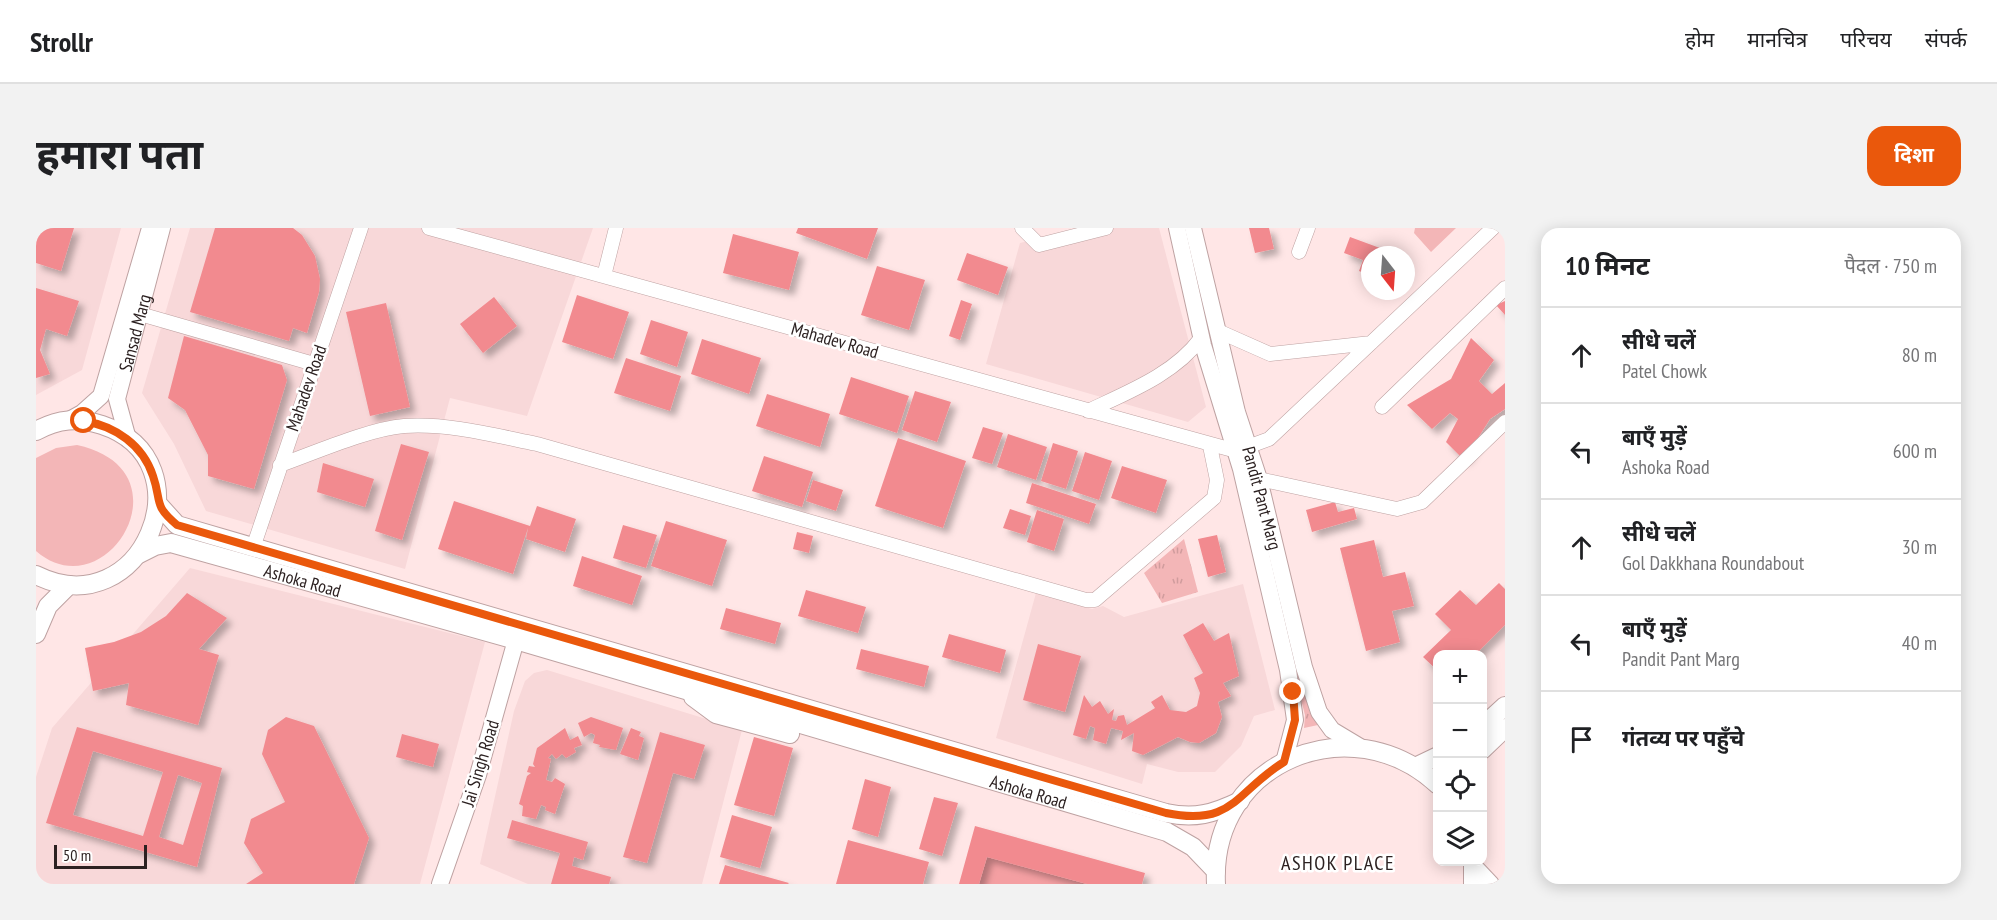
<!DOCTYPE html>
<html lang="hi">
<head>
<meta charset="utf-8">
<style>
	body { margin:0; font-family:"PT Sans Narrow","Noto Sans Devanagari",sans-serif; background:#f2f2f2; color:#202124 }
	.controls { position:absolute; right:18px; bottom:18px; display:grid; overflow:hidden; border-radius:12px; box-shadow:0 3px 15px #0003 }
	.controls button { width:54px; height:54px; display:grid; place-items:center; padding:0; border:0; border-bottom:2px solid #e0e0e0; background:#fff; color:#202124; font:30px sans-serif }
	.compass { position:absolute; left:1325px; top:18px; width:54px; height:54px; border-radius:50%; background:#fff; box-shadow:0 3px 15px #0003; rotate:163deg }
	.scale { position:absolute; left:18px; bottom:15px; width:93px; box-sizing:border-box; padding-left:6px; border:3px solid #2c2121; border-top:0; font-size:16px; line-height:21px; white-space:nowrap; color:#2c2121; -webkit-text-stroke:4px #fff; paint-order:stroke }
	.stop { position:absolute; width:18px; height:18px; margin:-14px; border:4px solid #ea580c; border-radius:50%; background:#fff }
	.stop.end { background:#ea580c; border-color:#fff; box-shadow:0 2px 6px #0008 }
	.list { margin:0; padding:0; list-style:none }
	h2 { display:flex; justify-content:space-between; align-items:center; height:78px; margin:0; padding:0 24px; font-size:26px }
	h2 small { font-size:20px; font-weight:400; color:#757577 }
	.list li { display:grid; grid-template-columns:39px 1fr auto; gap:18px; align-items:center; box-sizing:border-box; height:96px; padding:0 24px; border-top:2px solid #e0e0e0 }
	.list b { display:block; font-size:22px; white-space:nowrap }
	.list p { margin:0; font-size:20px; white-space:nowrap; color:#757577 }
	.list em { font-size:20px; font-style:normal; color:#757577 }
	.icon { flex:none; width:33px; height:33px; fill:none; stroke:currentColor; stroke-width:2; stroke-linecap:round; stroke-linejoin:round }
	.map { position:relative; flex:none; width:1469px; height:656px; overflow:hidden; border-radius:18px }
	header { display:flex; align-items:center; gap:36px; box-sizing:border-box; height:84px; padding:0 30px; background:#fff; border-bottom:2px solid #e0e0e0 }
	header strong { font-size:28px }
	nav { display:flex; gap:33px; margin-inline-start:auto; font-size:21px }
	.intro { display:flex; align-items:center; justify-content:space-between; box-sizing:border-box; height:144px; padding:0 36px }
	h1 { margin:0; font-size:42px }
	.button { padding:15px 27px; border-radius:18px; background:#ea580c; color:#fff; font-size:21px; font-weight:700 }
	main { display:flex; gap:36px; padding:0 36px }
	aside { flex:1; background:#fff; border-radius:18px; box-shadow:0 3px 15px #0003 }
	.map>svg:first-child { display:block }
	.built { fill:#f8d8d9 }
	.grass { fill:url(#grass-tufts) }
	.green { fill:#f3b6b7 }
	.water { fill:#f49fa2 }
	.building { fill:#f28a8f; fill-rule:evenodd; filter:url(#shadow) }
	.lines { fill:none; stroke-linecap:round; stroke-linejoin:round }
	.minor-casing { stroke:#bea2a2; stroke-width:15 }
	.tertiary-casing { stroke:#bea2a2; stroke-width:18 }
	.secondary-casing { stroke:#bea2a2; stroke-width:20 }
	.minor { stroke:#fff; stroke-width:14 }
	.tertiary { stroke:#fff; stroke-width:16 }
	.secondary { stroke:#fff; stroke-width:18 }
	.route { stroke:#ea580c; stroke-width:8 }
	.labels { text-anchor:middle; dominant-baseline:central; stroke-width:5; stroke-linejoin:round; paint-order:stroke }
	.street-label { font-size:18px; fill:#2c2121; stroke:#fff }
	.neighbourhood-label { font-size:20px; letter-spacing:1.5px; fill:#2c2121; stroke:#fff }
</style>
</head>
<body>
<header>
<strong>Strollr</strong>
<nav><a>होम</a><a>मानचित्र</a><a>परिचय</a><a>संपर्क</a></nav>
</header>
<div class="intro"><h1>हमारा पता</h1><a class="button">दिशा</a></div>
<main>
<div class="map">
<svg width="1469" height="656" viewBox="0 0 1469 656">
	<defs>
		<pattern id="grass-tufts" width="24" height="20" patternUnits="userSpaceOnUse" patternTransform="scale(1.5)"><rect width="24" height="20" fill="#f3b6b7"/><path d="M3 7l-1-3M5 7V3M7 7l1-3M15 17l-1-3M17 17v-4M19 17l1-3" fill="none" stroke="#d09c9d"/></pattern>
		<filter id="shadow"><feDropShadow dx="5.5" dy="5.5" stdDeviation="3" flood-color="#0004"/></filter>
	</defs>
	<rect width="100%" height="100%" fill="#ffe6e6"/>
	<path class="built" d="M0 0H85L46 142 0 167Z
		M154 0H557L491 188 414 170 369 341 170 283 138 216 106 165Z
		M1045 0H1123L1170 179 1152 194 950 136 984 15Z
		M154 340 449 414 384 656H0V549L16 500Z
		M1207 356 1239 482 1218 488 1205 518 1179 544H1142L1111 536 1106 556 960 510 1000 365 1056 381 1067 378 1088 389Z
		M511 442 706 502 666 656H492L444 636 478 483 489 453 498 445Z"/>
	<path class="grass" d="M1148 311 1162 364 1126 375 1108 345Z
		M1263 443 1274 485 1282 497 1268 500 1269 487 1258 444Z"/>
	<path class="green" d="M1379 0H1420L1395 24 1378 5Z
		M41 217C156 242 70 384 0 323V230L20 220Z"/>
	<path class="water" d="M951 629 1051 656H943Z"/>
	<path class="building" d="M4 0H38L25 43 0 35V2L3 3Z
		M179 0H257L266 7 279 28 284 51 283 64 271 105 257 100 253 113 154 84Z
		M762 0H842L831 31 760 5Z
		M1213 0H1233L1238 21 1219 25Z
		M697 6 763 24 753 62 687 45Z
		M1314 9 1352 23 1350 27H1334V43L1331 46 1323 43 1327 32 1308 25Z
		M931 25 972 39 962 67 921 52Z
		M841 38 889 52 873 102 825 87Z
		M0 60 43 73 31 108 10 101 4 122 14 146 0 150Z
		M541 67 593 84 577 131 526 114Z
		M458 69 481 98 447 125 424 96Z
		M925 72 936 76 924 112 913 108Z
		M1469 73V87L1460 77Z
		M350 75 374 179 334 188 310 84Z
		M615 92 652 104 641 139 604 126Z
		M148 108 246 137 251 152 218 261 172 248V227L149 182 132 170Z
		M1435 110 1458 132 1443 153 1456 166 1469 155V181L1454 191 1428 232 1410 214 1422 191 1414 185 1396 201 1371 177 1415 151Z
		M666 111 725 130 713 166 655 146Z
		M590 130 645 148 634 183 578 165Z
		M815 149 873 168 861 205 803 186Z
		M879 163 915 174 901 214 866 202Z
		M731 166 794 186 784 219 720 198Z
		M947 199 967 205 956 236 936 230Z
		M972 206 1011 219 1000 252 961 239Z
		M862 210 930 233 907 300 839 278Z
		M1017 215 1042 223 1030 261 1005 253Z
		M365 216 393 224 366 312 339 303Z
		M1049 224 1076 233 1063 272 1036 263Z
		M728 228 777 244 766 279 716 263Z
		M287 235 338 251 329 279 281 264Z
		M1086 238 1131 252 1120 285 1075 270Z
		M777 252 807 262 800 283 770 273Z
		M996 255 1060 276 1053 296 990 275Z
		M418 273 494 298 501 278 540 291 529 324 490 311 492 300 477 346 402 321Z
		M1299 274 1302 284 1318 280 1321 291 1276 304 1270 282Z
		M974 281 995 288 989 307 967 300Z
		M1001 282 1028 291 1018 323 991 314Z
		M630 293 691 312 676 358 615 338Z
		M587 297 621 307 610 340 577 330Z
		M761 304 777 308 773 325 757 321Z
		M1181 307 1190 344 1172 349 1162 311Z
		M1338 312 1347 349 1369 344 1378 378 1356 383 1364 414 1330 423 1304 320Z
		M546 328 606 348 596 377 537 358Z
		M1463 355 1469 361V397L1439 427H1402V443L1387 429 1415 402 1399 386 1424 362 1440 377Z
		M770 362 830 379 822 405 762 388Z
		M151 365 191 390 163 421 183 427 162 497 90 477 93 455 57 463 49 420 78 414 105 404 130 388Z
		M690 380 745 395 739 416 684 401Z
		M1167 395 1178 413 1193 405 1203 448 1187 455 1195 468 1182 474 1186 489 1180 505 1163 515 1154 514 1142 509 1107 527 1096 523 1098 505 1085 512 1087 503 1075 500 1070 516 1057 512 1059 500 1054 498 1050 511 1037 507 1048 467 1056 479 1064 473 1072 486 1078 481 1076 492 1080 493 1082 488 1088 487 1091 497 1119 480 1115 474 1126 467 1134 482 1150 484 1161 478 1164 465 1158 450 1167 445 1147 407Z
		M913 406 970 422 964 445 906 429Z
		M1002 416 1045 428 1029 484 987 472Z
		M825 421 893 438 888 459 820 441Z
		M250 489 278 498 333 610 318 656H210L227 645 208 615 215 591 249 574 226 526 232 502Z
		M555 489 587 500 580 522 563 519 564 517 557 515 559 507 555 505 548 509 542 495Z
		M41 499 186 540 161 639 10 595ZM57 523 127 544 107 608 37 587ZM142 547 166 555 147 617 123 609Z
		M529 500 534 512 542 508 546 517 538 520 540 524 530 530 526 526 520 531 516 526 512 530 515 531 510 552 516 554 519 550 529 556 519 586 509 582 510 579 505 577 500 591 486 588 487 578 483 576 491 548 495 545 491 544 493 538 499 539 497 536 501 520Z
		M595 500 605 504 603 508 608 510 602 532 584 526Z
		M624 504 669 517 658 551 637 545 611 635 587 629Z
		M366 506 403 516 397 539 360 529Z
		M718 509 757 520 738 588 698 577Z
		M829 551 855 559 842 609 816 601Z
		M898 569 922 575 906 628 883 621Z
		M696 587 736 599 724 640 684 629Z
		M476 592 552 614 547 632 538 629 536 638 575 649 573 656H515L524 625 471 610Z
		M939 598 1109 645 1106 656H1051L951 629 943 656H923Z
		M812 612 893 634 887 656H800Z
		M689 637 753 655 752 656H683Z"/>
	<g class="lines">
		<defs>
			<path id="minor" d="M393 0 1193 221H1206L1233 211 1457 0
				M986 0 1003 17 1070 0
				M1263 24 1272 0
				M568 48 580 0
				M104 86 278 136
				M1182 103 1234 126 1335 115
				M1346 179 1469 60
				M1052 183C1092 164 1139 146 1165 110
				M244 237C278 225 332 201 368 198 412 195 457 207 501 216L1050 372H1059L1178 270 1181 252 1174 218
				M1223 251 1361 281 1386 274 1469 194
				M217 320 325 0"/>
			<g id="tertiary">
				<path d="M1141 0 1167 117 1205 241 1252 442 1259 492 1248 534"/>
				<path d="M1157 0 1201 184 1223 251 1268 439 1283 484 1296 502 1326 520"/>
				<path d="M35 191 46 185 65 168 114 0"/>
				<path id="s1" d="M92 211 81 171 126 0"/>
				<path d="M1437 637 1455 656"/>
				<path d="M404 656 442 547 480 412"/>
			</g>
			<g id="secondary">
				<path d="M0 203C22 191 42 189 66 197 175 233 106 400 0 347"/>
				<path d="M122 276 141 297 1130 585C1159 591 1177 586 1204 573"/>
				<path id="s2" d="M103 326 119 318 135 315 480 412 1131 604 1157 619 1180 643"/>
				<path d="M0 406 12 378 33 357"/>
				<path d="M657 469 680 486 754 506"/>
				<path d="M1446 499 1469 478"/>
				<path d="M1446 522 1469 500"/>
				<path d="M1379 539 1402 528"/>
				<path d="M1437 634V656"/>
				<path d="M1180 656C1174 534 1315 476 1402 557"/>
			</g>
		</defs>
		<use href="#minor" class="minor-casing"/>
		<use href="#tertiary" class="tertiary-casing"/>
		<use href="#secondary" class="secondary-casing"/>
		<use href="#minor" class="minor"/>
		<use href="#tertiary" class="tertiary"/>
		<use href="#secondary" class="secondary"/>
	</g>
	<g class="lines">
		<path class="route" d="M48 193C79 198 107 217 117 248 126 274 117 277 141 297L1130 585C1198 599 1200 563 1248 534L1259 492 1257 464"/>
	</g>
	<g class="labels">
		<g class="street-label">
			<text stroke="none"><textPath href="#s1" startOffset="110">Sansad Marg</textPath></text>
			<text transform="translate(799 112) rotate(16)">Mahadev Road</text>
			<text transform="translate(270 160) rotate(-71)">Mahadev Road</text>
			<text transform="translate(1226 270) rotate(75)">Pandit Pant Marg</text>
			<text stroke="none"><textPath href="#s2" startOffset="171">Ashoka Road</textPath></text>
			<text transform="translate(444 535) rotate(-73)">Jai Singh Road</text>
			<text stroke="none"><textPath href="#s2" startOffset="927">Ashoka Road</textPath></text>
		</g>
		<g class="neighbourhood-label">
			<text x="1302" y="635">ASHOK PLACE</text>
		</g>
	</g>
</svg>
<div class="controls">
<button>+</button>
<button>−</button>
<button><svg class="icon" aria-label="locate" viewBox="0 0 24 24"><circle cx="12" cy="12" r="6"/><path d="M12 2v4M12 18v4M2 12h4M18 12h4"/></svg></button>
<button><svg class="icon" aria-label="layers" viewBox="0 0 24 24"><path d="M12 4l9 5-9 5-9-5zM3 14l9 5 9-5"/></svg></button>
</div>
<svg class="compass" viewBox="-18 -18 36 36"><path d="M0-13l5 13h-10z" fill="#e53935"/><path d="M0 13l5-13h-10z" fill="#757577"/></svg>
<div class="scale">50 m</div>
<div class="stop" style="left:48px;top:193px"></div>
<div class="stop end" style="left:1257px;top:464px"></div>
</div>
<aside>
<h2>10 मिनट<small>पैदल · 750 m</small></h2>
<ul class="list">
<li><svg class="icon" aria-label="ahead" viewBox="0 0 24 24"><path d="M12 20V5M6 11l6-6 6 6"/></svg><div><b>सीधे चलें</b><p>Patel Chowk</p></div><em>80 m</em></li>
<li><svg class="icon" aria-label="left" viewBox="0 0 24 24"><path d="M17 20v-9H6M10 6l-5 5 5 5"/></svg><div><b>बाएँ मुड़ें</b><p>Ashoka Road</p></div><em>600 m</em></li>
<li><svg class="icon" aria-label="ahead" viewBox="0 0 24 24"><path d="M12 20V5M6 11l6-6 6 6"/></svg><div><b>सीधे चलें</b><p>Gol Dakkhana Roundabout</p></div><em>30 m</em></li>
<li><svg class="icon" aria-label="left" viewBox="0 0 24 24"><path d="M17 20v-9H6M10 6l-5 5 5 5"/></svg><div><b>बाएँ मुड़ें</b><p>Pandit Pant Marg</p></div><em>40 m</em></li>
<li><svg class="icon" aria-label="arrive" viewBox="0 0 24 24"><path d="M6 21V4h12l-3 4 3 4H6"/></svg><div><b>गंतव्य पर पहुँचे</b></div></li>
</ul>
</aside>
</main>
</body>
</html>
